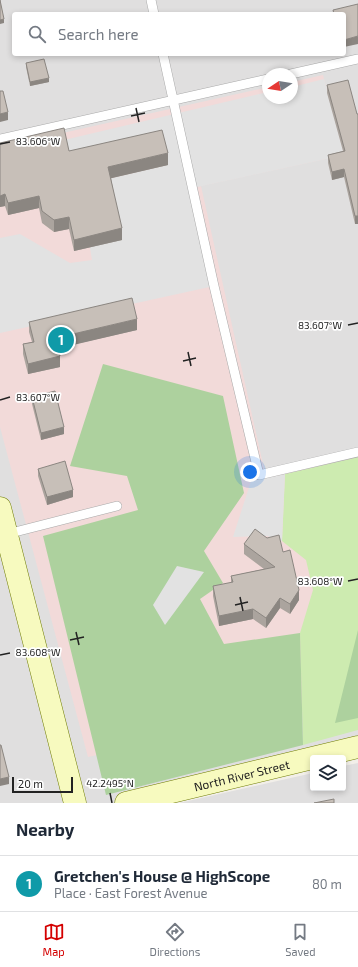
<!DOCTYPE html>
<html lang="en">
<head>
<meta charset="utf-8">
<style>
	body { margin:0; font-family:"Exo 2",sans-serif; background:#f6f6f7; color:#1f2937 }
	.controls { position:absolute; right:12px; bottom:12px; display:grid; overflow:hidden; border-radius:4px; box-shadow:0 2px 6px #0003 }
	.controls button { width:36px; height:36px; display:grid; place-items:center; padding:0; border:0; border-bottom:1px solid #e0e1e3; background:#fff; color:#1f2937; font:20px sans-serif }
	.compass { position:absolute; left:262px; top:68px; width:36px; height:36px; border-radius:50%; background:#fff; box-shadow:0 2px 6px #0003; rotate:258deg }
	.scale { position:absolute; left:12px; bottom:10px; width:61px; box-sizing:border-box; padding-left:4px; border:2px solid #222; border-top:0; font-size:11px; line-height:14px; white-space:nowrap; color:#222; -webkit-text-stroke:3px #fff; paint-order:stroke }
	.you { position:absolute; left:250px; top:472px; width:14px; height:14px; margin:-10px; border:3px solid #fff; border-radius:50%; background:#1a73e8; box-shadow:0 0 0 6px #1a73e833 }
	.badge { display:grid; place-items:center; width:26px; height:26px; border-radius:50%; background:#d40000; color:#fff; font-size:13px; font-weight:700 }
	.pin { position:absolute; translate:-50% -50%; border:2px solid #fff; box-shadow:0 1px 4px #0006 }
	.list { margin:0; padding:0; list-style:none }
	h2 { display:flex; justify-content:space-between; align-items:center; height:52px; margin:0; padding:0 16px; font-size:17px }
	h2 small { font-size:13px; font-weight:400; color:#747a83 }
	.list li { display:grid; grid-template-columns:26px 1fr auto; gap:12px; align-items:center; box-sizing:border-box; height:56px; padding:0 16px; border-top:1px solid #e0e1e3 }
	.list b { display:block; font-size:15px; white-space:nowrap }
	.list p { margin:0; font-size:13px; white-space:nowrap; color:#747a83 }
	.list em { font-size:13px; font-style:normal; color:#747a83 }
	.icon { flex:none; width:22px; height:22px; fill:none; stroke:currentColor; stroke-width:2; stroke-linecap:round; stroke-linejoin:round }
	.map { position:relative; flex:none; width:358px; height:803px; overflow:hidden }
	.search { position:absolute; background:#fff; box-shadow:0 2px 6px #0003; left:12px; right:12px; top:12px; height:44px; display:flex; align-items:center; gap:10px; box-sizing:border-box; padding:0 14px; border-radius:4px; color:#747a83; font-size:15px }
	.sheet { height:108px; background:#fff }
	nav { display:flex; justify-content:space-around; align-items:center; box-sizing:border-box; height:56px; border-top:1px solid #e0e1e3; background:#fff; font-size:11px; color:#747a83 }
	nav a { display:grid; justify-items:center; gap:2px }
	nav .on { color:#d40000 }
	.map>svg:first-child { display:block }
	.residential { fill:#e0dfdf; fill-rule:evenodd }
	.commercial { fill:#f2dad9 }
	.grass { fill:#cdebb0 }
	.forest { fill:#add19e }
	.parking { fill:#e2e2e2 }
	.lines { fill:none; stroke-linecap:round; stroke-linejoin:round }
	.lane-casing { stroke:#a9a9a9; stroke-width:10 }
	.secondary-casing { stroke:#707d05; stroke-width:23 }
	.lane { stroke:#fff; stroke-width:9 }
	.secondary { stroke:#f7fabf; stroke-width:22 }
	.wall { fill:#aba49e }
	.shaded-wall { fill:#8b8681 }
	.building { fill:#c7bfb8; stroke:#8b8681 }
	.ticks { fill:none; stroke:#222; stroke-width:1.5 }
	.labels { text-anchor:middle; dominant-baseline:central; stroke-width:3.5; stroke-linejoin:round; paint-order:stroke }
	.street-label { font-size:12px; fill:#222; stroke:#fff }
	.ticks-label { font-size:10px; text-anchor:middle; fill:#222; stroke:#fff; stroke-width:3.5; stroke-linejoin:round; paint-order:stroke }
</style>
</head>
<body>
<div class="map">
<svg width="358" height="803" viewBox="0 0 358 803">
	<rect width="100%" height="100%" fill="#f2efe9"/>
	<path class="residential" d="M0 0H358V747L126 803H0ZM14 14H344V54H14ZM268 74H292V98H268Z
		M358 763V803H179L313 773V788H343V766Z"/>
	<path class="commercial" d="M323 75 344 155 201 186 265 473 358 452V697L88 757 0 427V147L268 87V98H292V82Z"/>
	<path class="grass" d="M358 457V730L303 745 300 633 313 590 306 560 282 541 285 474Z"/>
	<path class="forest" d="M103 364 223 396 244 493 204 551 223 583 200 599 224 644 300 633 303 745 106 795 43 536 138 510 127 476 70 466Z
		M358 630V718L335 723Z"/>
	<path class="parking" d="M324 79 344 155 193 188 214 286 0 333V238L20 234 70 263 92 260 90 248 108 179 167 165 69 163 64 140 268 92V98H292V87Z
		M285 474 282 541 267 536 233 537 251 481Z
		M177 566 204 572 165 625 153 605Z"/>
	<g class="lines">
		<defs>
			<path id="lane" d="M151 0 154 14
				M163 54 214 286 259 475 358 452
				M291 74 358 59
				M0 139 268 79
				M7 534 117 506"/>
			<g id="secondary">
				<path d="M0 508 75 803"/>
				<path id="s1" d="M126 803 358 747"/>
			</g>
		</defs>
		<use href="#lane" class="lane-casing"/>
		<use href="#secondary" class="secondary-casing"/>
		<use href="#lane" class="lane"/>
		<use href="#secondary" class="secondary"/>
	</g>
	<path class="wall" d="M26 63 49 82 30 86 26 67Z
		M327 85 357 114H358V224H355L344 177 332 180 328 163V155L343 151 327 93Z
		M0 143 69 151 168 165 111 178 122 240 74 251 69 229 54 232 42 223 39 208 8 215 5 206 0 207Z
		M29 322 137 330 58 348 60 367 28 374 23 354V344L32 342 29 332Z
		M32 397 64 434 41 440 32 404Z
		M38 469 73 497 47 505 38 476Z
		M244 544 283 552 299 600 290 614 280 608 266 628 253 619 219 626 213 596V586L231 583V576L264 569 244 554Z"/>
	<path class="shaded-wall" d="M4 19V23L0 24V20Z
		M358 36V44L344 47V40Z
		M49 78V82L30 86V82Z
		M8 112V120L0 122V114Z
		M168 153V165L108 179V167Z
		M344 169V177L332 180V172Z
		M5 194V206L0 207V196Z
		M39 196V208L8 215V203Z
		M355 216H358V224H355Z
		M69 217V229L54 232V220Z
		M122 228V240L74 251V240Z
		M137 319V330L56 349V338Z
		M60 356V367L28 374V364Z
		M64 427V434L41 440V433Z
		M73 490V497L47 505V497Z
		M299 590V600L290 614V604Z
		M280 598V608L266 628V618Z
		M253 609V619L219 626V616Z
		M9 777V784L0 786V779Z"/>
	<path class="building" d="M0 0 4 19 0 20Z
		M358 4V36L344 40V14H334L333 10Z
		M44 59 49 78 30 82 26 63Z
		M348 80 357 114H358V216H355L344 169 332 172 328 155 345 151 327 85Z
		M0 91H3L8 112 0 114Z
		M64 128 69 151 162 130 168 153 108 167 122 228 74 240 69 217 54 220 42 211 39 196 8 203 5 194 0 196V143Z
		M132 298 137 319 56 338 60 356 28 364 23 344 34 342 29 322Z
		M55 391 64 427 41 433 32 397Z
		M65 461 73 490 47 497 38 469Z
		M255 529 267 538 279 535 283 552 290 550 299 590 290 604 280 598 266 618 253 609 219 616 213 586 233 582 231 576 275 567 244 544Z
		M0 745H1L9 777 0 779Z
		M334 799V803H314Z"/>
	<path class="ticks" d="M136 108 139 122M131 116 145 113M0 144 10 142M348 325 358 323M188 352 191 366M183 361 196 358M0 400 10 397M348 581 358 579M240 597 243 611M235 605 248 602M76 632 79 645M70 640 84 637M0 655 10 653M110 793 112 803"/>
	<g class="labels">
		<g class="street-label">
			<text stroke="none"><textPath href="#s1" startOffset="119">North River Street</textPath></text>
		</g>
	</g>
	<g class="ticks-label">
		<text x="38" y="145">83.606°W</text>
		<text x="320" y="329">83.607°W</text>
		<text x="38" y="401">83.607°W</text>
		<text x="320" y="585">83.608°W</text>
		<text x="38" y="656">83.608°W</text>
		<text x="110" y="787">42.2495°N</text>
	</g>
</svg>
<div class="controls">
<button><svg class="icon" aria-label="layers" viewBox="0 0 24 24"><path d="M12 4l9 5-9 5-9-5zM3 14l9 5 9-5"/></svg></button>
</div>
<svg class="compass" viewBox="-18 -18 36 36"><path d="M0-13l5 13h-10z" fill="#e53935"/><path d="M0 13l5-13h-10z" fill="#747a83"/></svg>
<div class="scale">20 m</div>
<div class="you"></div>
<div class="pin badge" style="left:61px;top:340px;background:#0f9aa8">1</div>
<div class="search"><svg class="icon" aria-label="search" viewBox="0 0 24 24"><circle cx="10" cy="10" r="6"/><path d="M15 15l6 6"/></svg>Search here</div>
</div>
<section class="sheet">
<h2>Nearby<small></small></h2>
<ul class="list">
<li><span class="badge" style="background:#0f9aa8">1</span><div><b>Gretchen's House @ HighScope</b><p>Place · East Forest Avenue</p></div><em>80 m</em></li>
</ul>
</section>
<nav>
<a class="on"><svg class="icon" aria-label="map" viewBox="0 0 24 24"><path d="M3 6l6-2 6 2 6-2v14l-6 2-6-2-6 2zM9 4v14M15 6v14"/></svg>Map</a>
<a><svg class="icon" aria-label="directions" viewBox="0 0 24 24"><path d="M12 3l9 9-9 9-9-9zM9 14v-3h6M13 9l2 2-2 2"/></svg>Directions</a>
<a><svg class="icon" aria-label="saved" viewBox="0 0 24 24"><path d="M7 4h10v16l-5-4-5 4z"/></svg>Saved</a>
</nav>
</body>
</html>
